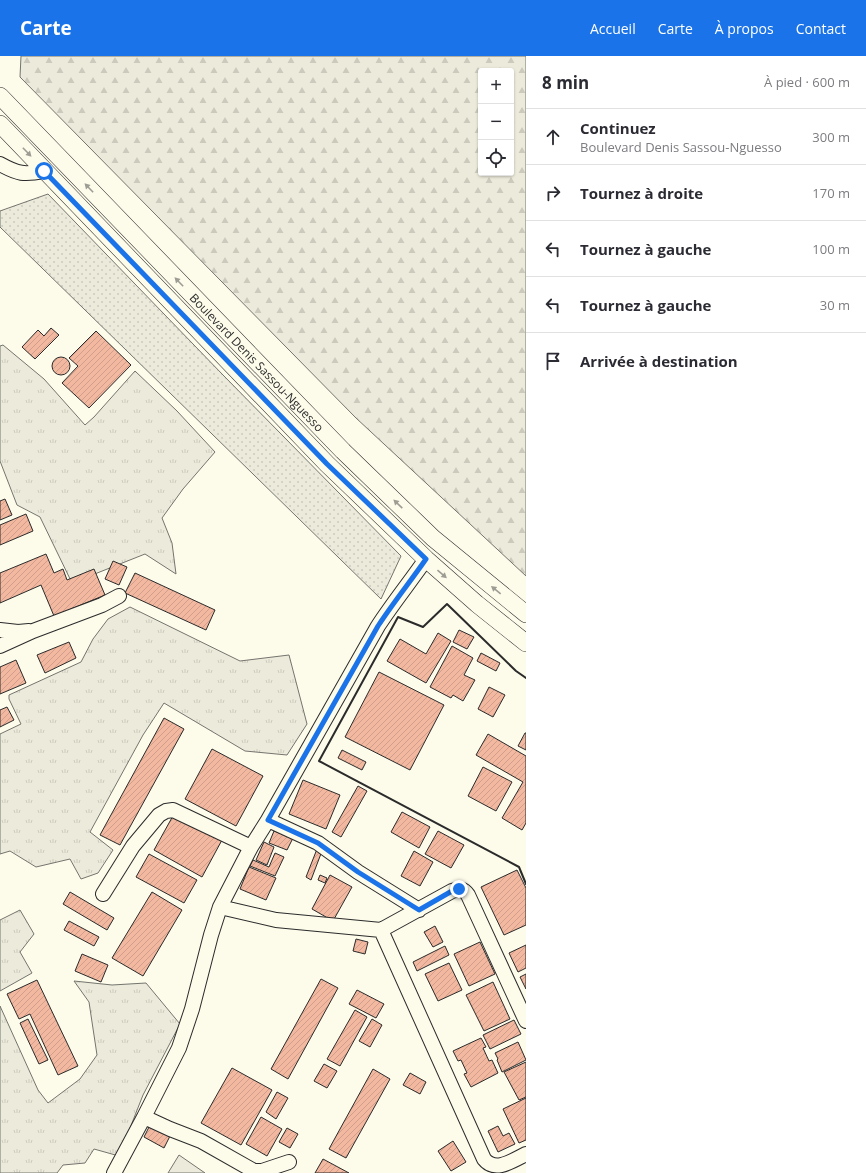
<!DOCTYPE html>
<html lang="fr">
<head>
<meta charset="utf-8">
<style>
	body { margin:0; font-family:"Open Sans",sans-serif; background:#f7f7f7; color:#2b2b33 }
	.controls { position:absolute; right:12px; top:12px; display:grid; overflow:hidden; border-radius:4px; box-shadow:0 1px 3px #0004 }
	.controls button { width:36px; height:36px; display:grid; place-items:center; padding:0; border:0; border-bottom:1px solid #e1e1e2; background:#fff; color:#2b2b33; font:20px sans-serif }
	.stop { position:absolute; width:12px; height:12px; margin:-9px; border:3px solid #1a73e8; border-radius:50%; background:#fff }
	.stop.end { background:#1a73e8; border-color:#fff; box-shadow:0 1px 4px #0008 }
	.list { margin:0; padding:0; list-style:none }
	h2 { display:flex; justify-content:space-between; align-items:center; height:52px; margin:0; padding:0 16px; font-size:17px }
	h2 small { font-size:13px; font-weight:400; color:#7c7c81 }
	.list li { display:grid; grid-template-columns:26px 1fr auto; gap:12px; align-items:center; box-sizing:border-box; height:56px; padding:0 16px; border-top:1px solid #e1e1e2 }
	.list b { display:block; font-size:15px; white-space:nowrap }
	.list p { margin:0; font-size:13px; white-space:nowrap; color:#7c7c81 }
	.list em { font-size:13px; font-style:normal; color:#7c7c81 }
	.icon { flex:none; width:22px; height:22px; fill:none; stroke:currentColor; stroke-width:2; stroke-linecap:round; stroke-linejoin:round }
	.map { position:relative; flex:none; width:526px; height:1117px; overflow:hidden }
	header { display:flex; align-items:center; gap:24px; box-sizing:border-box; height:56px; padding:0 20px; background:#1a73e8; color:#fff }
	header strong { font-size:19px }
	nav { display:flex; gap:22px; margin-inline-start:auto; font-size:14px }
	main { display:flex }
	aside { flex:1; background:#fff }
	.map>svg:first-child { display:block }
	.grass { fill:url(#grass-tufts); stroke:#74746e }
	.forest { fill:url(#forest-firs); stroke:#74746e; fill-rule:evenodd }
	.park { fill:url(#park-dots); stroke:#74746e }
	.pitch { fill:#ecebdb; stroke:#74746e }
	.building { fill:url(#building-hatch); stroke:#2b2b2b }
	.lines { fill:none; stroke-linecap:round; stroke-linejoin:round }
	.minor-casing { stroke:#2b2b2b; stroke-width:16 }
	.major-casing { stroke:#2b2b2b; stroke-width:18 }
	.minor { stroke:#fdfbea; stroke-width:14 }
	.major { stroke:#fdfbea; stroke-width:17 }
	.wall { stroke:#2b2b2b; stroke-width:2 }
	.oneway { fill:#9e9d94 }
	.route { stroke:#1a73e8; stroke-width:5 }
	.labels { text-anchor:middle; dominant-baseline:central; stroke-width:3; stroke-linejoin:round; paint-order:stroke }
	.street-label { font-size:12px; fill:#2b2b2b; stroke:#fdfbea }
</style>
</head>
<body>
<header>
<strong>Carte</strong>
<nav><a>Accueil</a><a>Carte</a><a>À propos</a><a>Contact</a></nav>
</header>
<main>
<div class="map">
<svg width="526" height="1117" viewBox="0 0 526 1117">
	<defs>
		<pattern id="grass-tufts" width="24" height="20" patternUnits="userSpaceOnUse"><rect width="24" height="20" fill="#ecebdb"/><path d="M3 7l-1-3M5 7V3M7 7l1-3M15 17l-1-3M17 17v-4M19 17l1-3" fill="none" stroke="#cbcabc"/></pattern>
		<pattern id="forest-firs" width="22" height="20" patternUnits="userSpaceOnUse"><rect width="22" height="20" fill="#ecebdb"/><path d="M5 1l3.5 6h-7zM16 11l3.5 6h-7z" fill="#cbcabc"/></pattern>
		<pattern id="park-dots" width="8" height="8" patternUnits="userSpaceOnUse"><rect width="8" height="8" fill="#ecebdb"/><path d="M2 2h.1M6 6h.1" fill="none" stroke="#cbcabc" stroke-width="1.8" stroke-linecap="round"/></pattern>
		<pattern id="building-hatch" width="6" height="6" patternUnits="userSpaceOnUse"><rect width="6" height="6" fill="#f2b8a0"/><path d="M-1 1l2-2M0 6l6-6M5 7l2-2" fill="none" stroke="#d09e8a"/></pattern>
	</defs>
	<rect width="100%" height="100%" fill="#fdfbea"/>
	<path class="grass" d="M3 289 44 323 85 369 94 361 135 315 177 355 215 396 183 433 162 462 172 487 176 518 145 498 72 527 40 461 17 449 0 405V290Z
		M130 551 240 605 289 599 307 668 287 699 245 695 164 647 143 679 90 776 113 794 98 817 81 823 70 803 36 811 10 795 0 798V678L21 668 9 643V639L81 606 93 583 108 563Z
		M20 854 34 878 20 896 32 917 0 935V864Z
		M74 925 112 929 146 927 180 968 143 1039 119 1100 94 1093 85 1107 63 1109 57 1117H0V950L38 1034 48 1047 80 1023 97 999 89 946Z"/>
	<path class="forest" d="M21 0H526V520L356 362 20 21ZM481 15H511V117H481Z"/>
	<path class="park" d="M48 138 223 319 401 500 381 543 0 171V155Z"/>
	<path class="pitch" d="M179 1099 205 1117H168Z"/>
	<path class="building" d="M51 272 59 279 35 303 22 291 38 274 44 280Z
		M96 275 131 309 89 352 62 327 78 310 69 302Z
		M52 310a9 9 0 1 1 18 0a9 9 0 1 1-18 0Z
		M5 443 12 459 0 464V445Z
		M26 458 33 475 0 489V469Z
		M46 498 54 517 63 513 67 524 94 513 105 539 54 560 41 529 0 547V517Z
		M113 505 127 511 119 529 105 523Z
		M135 517 215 554 206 574 125 537Z
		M459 574 474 581 467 593 453 586Z
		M438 577 451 585 426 627 387 605 400 583 426 598Z
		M69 586 76 602 45 617 37 599Z
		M452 590 473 602 464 619 475 624 463 645 453 639 451 642 430 631Z
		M481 597 500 607 496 615 477 605Z
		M16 604 26 627 0 638V611Z
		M379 616 444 649 410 714 345 681Z
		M489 631 505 639 493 661 478 653Z
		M7 651 14 664 0 671V654Z
		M164 662 184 673 120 789 100 779Z
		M525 677H526V694L518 690Z
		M488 678 526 700V767L522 774 502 762 523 726 476 699Z
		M212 693 263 720 236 770 185 743Z
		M342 694 366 706 362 714 338 702Z
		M483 711 512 726 496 755 468 740Z
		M303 724 340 739 326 773 289 758Z
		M358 730 367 735 341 781 332 776Z
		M402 756 430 771 419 792 391 776Z
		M174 758 222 784 202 821 154 794Z
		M274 775 293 782 287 794 269 787Z
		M438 775 464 789 451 812 425 798Z
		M264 786 274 791 267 809 256 804Z
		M317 793 322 795 311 824 306 821Z
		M414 795 433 806 420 830 401 820Z
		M275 797 284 801 275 820 250 810 253 804 269 811Z
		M149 798 197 824 184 847 136 821Z
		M249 811 276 822 266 844 240 833Z
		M517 814 526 832V869L504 879 481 831Z
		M320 819 327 822 325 827 318 824Z
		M330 819 352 831 333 865 312 853Z
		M70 836 114 862 107 874 63 848Z
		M152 836 182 854 143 920 112 902Z
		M69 865 99 881 94 890 64 874Z
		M435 870 443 886 433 891 424 876Z
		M356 883 368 886 365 898 353 895Z
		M480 886 495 918 469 930 454 898Z
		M526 889V912L518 916 509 897Z
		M445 890 449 899 417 915 413 906Z
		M82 898 108 909 101 926 75 915Z
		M449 907 462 934 438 945 425 918Z
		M526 918V933L520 921Z
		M321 923 338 932 288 1023 271 1013Z
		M37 924 78 1010 58 1019 30 958 19 963 7 938Z
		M493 926 510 963 484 975 466 939Z
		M357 934 384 948 376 962 349 948Z
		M355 954 367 961 340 1010 327 1003Z
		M28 963 48 1004 39 1008 20 967Z
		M372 963 382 969 370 991 359 985Z
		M514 964 521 978 490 993 483 979Z
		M481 982 486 991 483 992 489 1005 492 1004 498 1017 471 1031 464 1018 467 1017 461 1004 458 1005 453 995Z
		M518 986 526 1004 502 1016 497 1004 498 1003 495 997Z
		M526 1006V1041L519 1044 504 1016Z
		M324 1008 337 1015 327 1032 314 1025Z
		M232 1012 272 1034 241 1089 201 1067Z
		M373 1013 390 1023 346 1102 329 1093Z
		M410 1017 426 1026 420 1038 403 1029Z
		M277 1036 288 1042 276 1063 266 1056Z
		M526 1042V1084L519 1087 503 1053Z
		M261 1061 282 1073 267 1100 246 1088Z
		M150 1069 170 1080 164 1092 144 1081Z
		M498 1070 503 1080 509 1077 515 1088 498 1096 488 1075Z
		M287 1072 298 1078 290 1092 279 1086Z
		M453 1085 466 1106 451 1115 438 1095Z
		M323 1103 349 1117H315Z"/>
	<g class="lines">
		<defs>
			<path id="minor" d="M0 108C18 118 24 119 44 115
				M0 574 18 576 29 575
				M0 590 33 575 102 549 119 540
				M268 764 318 787 358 816 419 854
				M103 838 133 790 159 759 166 755 173 754 251 791
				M220 851 276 864 381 874 452 835C460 833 463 832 468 839L526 965
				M381 874 484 1103C495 1117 512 1105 526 1098
				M144 1061 170 1073 201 1085 254 1115H262L289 1106
				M114 1117 144 1061 179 992 192 953 211 879 220 851 251 791 268 764 378 570C393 547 410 526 426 503"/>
			<g id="major">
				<path id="s1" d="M0 40 343 395 433 482 526 558"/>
				<path d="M0 68 327 408 426 503 477 548 526 587"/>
			</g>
		</defs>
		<use href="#minor" class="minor-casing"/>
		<use href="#major" class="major-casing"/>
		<use href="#minor" class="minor"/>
		<use href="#major" class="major"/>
		<path class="wall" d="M526 622 516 615 447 548 423 571 398 561 319 705 519 811 526 828"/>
	</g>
	<defs><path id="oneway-solid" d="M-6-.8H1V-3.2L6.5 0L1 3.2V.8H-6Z"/></defs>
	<g class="oneway">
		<use href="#oneway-solid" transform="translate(27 96) rotate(46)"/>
		<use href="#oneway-solid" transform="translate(89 132) rotate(-134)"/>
		<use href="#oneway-solid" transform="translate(179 226) rotate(-134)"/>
		<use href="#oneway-solid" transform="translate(398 448) rotate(-136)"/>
		<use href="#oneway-solid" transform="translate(442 518) rotate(41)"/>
		<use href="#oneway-solid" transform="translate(496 534) rotate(-141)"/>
	</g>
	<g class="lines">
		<path class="route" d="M44 115 327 408 426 503C410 526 393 547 378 570L268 764 318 787 358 816 419 854 452 835 459 833"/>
	</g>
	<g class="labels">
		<g class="street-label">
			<text stroke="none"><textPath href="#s1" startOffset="370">Boulevard Denis Sassou-Nguesso</textPath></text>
		</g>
	</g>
</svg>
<div class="controls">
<button>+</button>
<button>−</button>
<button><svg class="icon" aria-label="locate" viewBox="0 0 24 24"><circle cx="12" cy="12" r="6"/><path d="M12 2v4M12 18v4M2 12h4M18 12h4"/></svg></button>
</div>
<div class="stop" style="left:44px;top:115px"></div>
<div class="stop end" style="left:459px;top:833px"></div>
</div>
<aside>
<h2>8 min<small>À pied · 600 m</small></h2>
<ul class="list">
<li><svg class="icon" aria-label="ahead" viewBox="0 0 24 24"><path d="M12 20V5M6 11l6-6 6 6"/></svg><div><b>Continuez</b><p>Boulevard Denis Sassou-Nguesso</p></div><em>300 m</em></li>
<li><svg class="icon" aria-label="right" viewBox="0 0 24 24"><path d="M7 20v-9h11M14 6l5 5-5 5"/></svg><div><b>Tournez à droite</b></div><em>170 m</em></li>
<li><svg class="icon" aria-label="left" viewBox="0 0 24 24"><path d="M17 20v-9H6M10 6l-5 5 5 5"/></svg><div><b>Tournez à gauche</b></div><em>100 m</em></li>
<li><svg class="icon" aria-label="left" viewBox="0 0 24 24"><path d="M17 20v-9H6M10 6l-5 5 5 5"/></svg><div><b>Tournez à gauche</b></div><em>30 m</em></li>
<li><svg class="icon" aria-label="arrive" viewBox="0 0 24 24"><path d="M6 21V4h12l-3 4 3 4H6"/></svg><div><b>Arrivée à destination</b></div></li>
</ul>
</aside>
</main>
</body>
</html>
